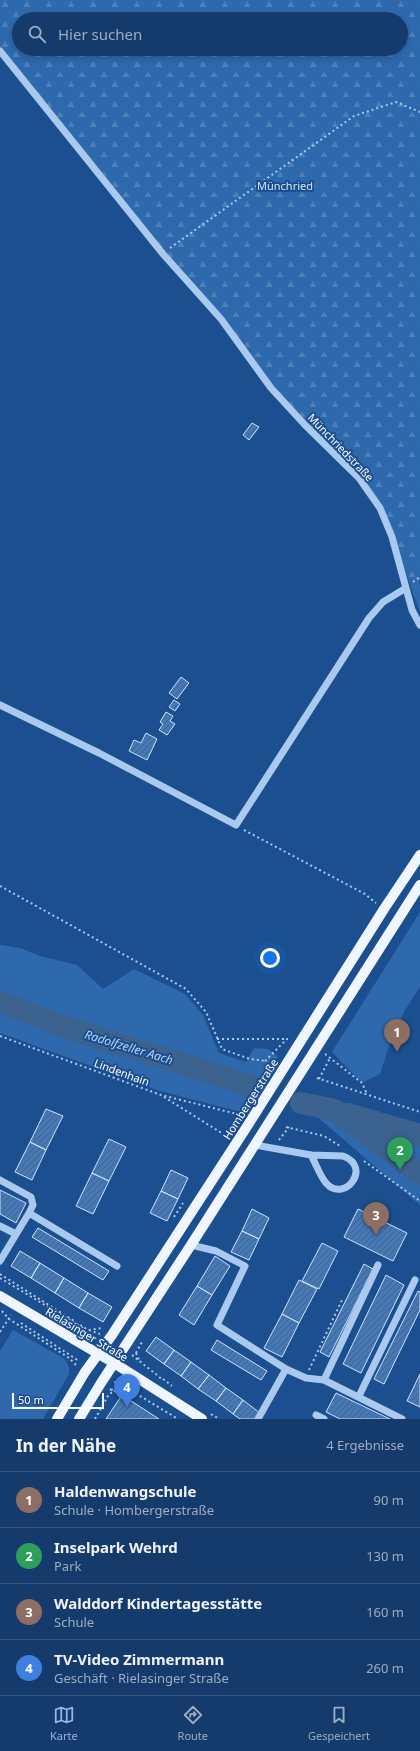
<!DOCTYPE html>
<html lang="de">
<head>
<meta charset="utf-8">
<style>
	body { margin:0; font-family:"Noto Sans",sans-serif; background:#214673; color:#f1f3f6 }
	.scale { position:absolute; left:12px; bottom:10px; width:92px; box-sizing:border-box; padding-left:4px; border:2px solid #fff; border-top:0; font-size:11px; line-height:14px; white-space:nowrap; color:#fff; -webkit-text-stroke:3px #1b4f8f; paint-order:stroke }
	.you { position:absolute; left:270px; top:958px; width:14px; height:14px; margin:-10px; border:3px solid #fff; border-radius:50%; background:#1a73e8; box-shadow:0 0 0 6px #1a73e833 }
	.badge { display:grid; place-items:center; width:26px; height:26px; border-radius:50%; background:#95b2f1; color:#fff; font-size:13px; font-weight:700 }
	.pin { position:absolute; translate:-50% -33px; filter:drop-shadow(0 1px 2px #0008) }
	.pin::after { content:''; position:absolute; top:21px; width:14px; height:12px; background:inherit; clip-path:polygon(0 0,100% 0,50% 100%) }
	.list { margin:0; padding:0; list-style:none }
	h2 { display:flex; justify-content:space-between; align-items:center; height:52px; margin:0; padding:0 16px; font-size:17px }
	h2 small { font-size:13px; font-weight:400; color:#9dadc1 }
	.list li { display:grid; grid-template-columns:26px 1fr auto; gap:12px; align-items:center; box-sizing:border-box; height:56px; padding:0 16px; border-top:1px solid #33557e }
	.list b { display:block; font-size:15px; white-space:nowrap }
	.list p { margin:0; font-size:13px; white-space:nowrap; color:#9dadc1 }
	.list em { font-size:13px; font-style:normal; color:#9dadc1 }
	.icon { flex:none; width:22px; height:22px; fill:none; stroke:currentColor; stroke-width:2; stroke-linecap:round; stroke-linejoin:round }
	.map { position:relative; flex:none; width:420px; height:1419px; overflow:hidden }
	.search { position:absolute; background:#143b6b; box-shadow:0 2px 6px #0003; left:12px; right:12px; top:12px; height:44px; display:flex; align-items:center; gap:10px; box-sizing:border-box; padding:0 14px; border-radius:22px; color:#9dadc1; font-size:15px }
	.sheet { height:276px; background:#143b6b }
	nav { display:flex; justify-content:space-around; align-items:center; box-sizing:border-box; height:56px; border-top:1px solid #33557e; background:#143b6b; font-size:11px; color:#9dadc1 }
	nav a { display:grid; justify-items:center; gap:2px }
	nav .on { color:#95b2f1 }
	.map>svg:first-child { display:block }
	.green { fill:#2e69ad }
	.forest { fill:url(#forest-firs); fill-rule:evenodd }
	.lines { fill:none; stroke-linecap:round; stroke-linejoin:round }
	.river { stroke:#3c6290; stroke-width:22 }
	.building { fill:url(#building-hatch); stroke:#cfe3fa }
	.path { stroke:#a9c9ee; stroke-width:2; stroke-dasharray:2 3; stroke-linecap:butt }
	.minor { stroke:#a9c9ee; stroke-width:7 }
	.major { stroke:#f0f6ff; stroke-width:10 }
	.labels { text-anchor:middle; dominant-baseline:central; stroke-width:4; stroke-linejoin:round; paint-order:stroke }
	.park-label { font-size:11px; fill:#cfe3fa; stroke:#1b4f8f }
	.street-label { font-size:11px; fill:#fff; stroke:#1b4f8f }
	.water-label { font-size:12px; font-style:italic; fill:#b5d3f5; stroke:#1b4f8f }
</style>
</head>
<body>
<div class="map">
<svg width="420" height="1419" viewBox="0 0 420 1419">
	<defs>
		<pattern id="forest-firs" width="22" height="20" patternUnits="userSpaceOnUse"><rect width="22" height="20" fill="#2e69ad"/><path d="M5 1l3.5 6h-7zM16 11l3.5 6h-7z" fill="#4d80b9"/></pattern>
		<pattern id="building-hatch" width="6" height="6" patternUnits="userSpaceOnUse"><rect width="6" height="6" fill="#4478b7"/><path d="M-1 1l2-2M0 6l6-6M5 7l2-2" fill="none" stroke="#486282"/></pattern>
	</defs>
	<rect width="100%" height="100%" fill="#1b4f8f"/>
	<path class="green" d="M420 912V987L405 1010 388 1049 380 1074 362 1083 332 1052Z
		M0 945 20 948 40 956 77 965 103 989 134 969 185 994 203 1015 219 1053 246 1062 254 1048 268 1049 278 1056 241 1112 160 1091 0 1033Z
		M301 1103 335 1110 420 1135V1205Z
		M13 1330 65 1359 69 1367V1374L43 1419H0V1351Z"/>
	<path class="forest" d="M0 0H420V612L382 507 272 386 106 177 0 48ZM19 19H401V49H19Z"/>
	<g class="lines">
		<path class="river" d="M0 1002 71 1029 259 1088
			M301 1103 335 1110 420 1174
			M348 1114 420 1135"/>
	</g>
	<path class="building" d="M252 423 259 427 249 440 243 435Z
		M181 677 189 683 177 699 169 693Z
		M174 700 180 704 175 711 169 707Z
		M166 712 173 716 170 721 175 724 167 735 159 730 163 724 160 722Z
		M146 733 157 739 147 760 129 751 134 740 141 743Z
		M46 1109 63 1116 46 1150 30 1142Z
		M109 1139 126 1147 109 1181 92 1173Z
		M30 1142 46 1150 32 1180 15 1172Z
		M171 1170 188 1178 178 1199 161 1191Z
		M92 1173 109 1181 93 1214 76 1206Z
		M0 1190 26 1203 16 1223 0 1214Z
		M161 1191 178 1199 167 1221 150 1213Z
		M252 1209 269 1218 259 1239 242 1231Z
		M358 1209 407 1233 393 1261 344 1237Z
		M38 1228 109 1271 103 1280 32 1237Z
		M242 1231 259 1239 249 1260 231 1252Z
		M322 1243 338 1251 319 1289 302 1281Z
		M20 1251 40 1263 31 1278 11 1266Z
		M215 1256 230 1266 212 1295 197 1286Z
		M40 1263 64 1278 55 1293 31 1278Z
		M364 1264 373 1269 329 1357 320 1352Z
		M386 1275 404 1285 361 1373 343 1364Z
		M64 1278 88 1293 79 1308 55 1293Z
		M299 1280 317 1289 299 1323 282 1314Z
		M197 1286 212 1295 194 1325 179 1315Z
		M418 1291 420 1292V1310L384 1384 374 1379Z
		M88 1293 112 1307 103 1322 79 1308Z
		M282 1314 299 1323 282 1357 264 1348Z
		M156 1337 174 1350 164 1364 146 1351Z
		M217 1340 267 1371 261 1380 211 1350Z
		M174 1350 191 1362 181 1376 164 1364Z
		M191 1362 209 1375 198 1389 181 1376Z
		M420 1374V1407L407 1401Z
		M209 1375 226 1388 216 1401 198 1389Z
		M226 1388 243 1400 233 1414 216 1401Z
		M336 1393 390 1419H340L326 1412Z
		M122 1395 159 1419H106Z
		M243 1400 260 1413 256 1419H240L233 1414Z"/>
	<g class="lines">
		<path class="path" d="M170 248 354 116 396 102 420 112
			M413 582 420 577
			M244 830 365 894 376 903
			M0 886 186 989 206 1012 222 1049 250 1059 267 1061
			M0 1036 161 1095 241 1115
			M217 1039H288
			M325 1054 362 1083 367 1094
			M265 1061 287 1039
			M317 1078 420 1112
			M319 1079 330 1058
			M164 1097 228 1137
			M286 1127 324 1136 340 1146
			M279 1140 289 1127
			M364 1161 420 1201
			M174 1217 183 1203
			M0 1274 88 1330 102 1328
			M0 1278 83 1328
			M2 1311 9 1319 69 1358 77 1366
			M21 1323 79 1361
			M89 1330 100 1334
			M0 1332 11 1315
			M136 1353 143 1340
			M136 1353 140 1362
			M132 1355 163 1380
			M309 1370 342 1300
			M163 1379 172 1386
			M114 1382 130 1387
			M127 1388 178 1419
			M110 1389 113 1392 123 1386
			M111 1390 119 1387
			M211 1414 219 1419
			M95 1419 109 1394 113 1392"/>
		<path class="minor" d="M0 51 163 254 221 319 271 388 305 425 359 478 380 508 392 537 412 610 420 625
			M0 705 99 753 236 825 369 618 383 602 406 588
			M255 1145 311 1155 343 1156C373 1167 344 1204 326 1183 320 1176 316 1164 311 1155
			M0 1180 31 1197 33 1205 29 1213
			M0 1226 16 1234
			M191 1245 216 1251 245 1266 217 1325 286 1369 306 1378 324 1380 402 1419
			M0 1261 29 1213 117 1266
			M324 1380 378 1265
			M359 1396 415 1280
			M316 1415 324 1419
			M258 1419 286 1369"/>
		<path class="major" d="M0 1296 114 1363 202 1419
			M57 1419 85 1372 112 1335 246 1128 384 909 420 855
			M79 1419 101 1383 191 1245 420 885"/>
	</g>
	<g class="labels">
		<g class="park-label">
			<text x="285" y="185">Münchried</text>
		</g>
		<g class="street-label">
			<text transform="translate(341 447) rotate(46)">Münchriedstraße</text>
			<text transform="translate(122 1072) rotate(20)">Lindenhain</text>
			<text transform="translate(250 1099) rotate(-58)">Hombergerstraße</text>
			<text transform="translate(87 1334) rotate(31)">Rielasinger Straße</text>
		</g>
		<g class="water-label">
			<text transform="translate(129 1047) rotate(17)">Radolfzeller Aach</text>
		</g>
	</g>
</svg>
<div class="scale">50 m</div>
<div class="you"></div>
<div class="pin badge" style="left:397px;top:1052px;background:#8d6e63">1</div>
<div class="pin badge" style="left:400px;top:1170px;background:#2e9e5b">2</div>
<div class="pin badge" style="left:376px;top:1235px;background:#8d6e63">3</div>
<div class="pin badge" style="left:127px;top:1407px;background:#3f7fe0">4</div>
<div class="search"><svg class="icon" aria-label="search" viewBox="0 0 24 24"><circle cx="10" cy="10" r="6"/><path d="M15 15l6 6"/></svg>Hier suchen</div>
</div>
<section class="sheet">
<h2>In der Nähe<small>4 Ergebnisse</small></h2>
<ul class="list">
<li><span class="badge" style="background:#8d6e63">1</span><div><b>Haldenwangschule</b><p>Schule · Hombergerstraße</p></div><em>90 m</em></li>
<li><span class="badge" style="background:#2e9e5b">2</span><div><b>Inselpark Wehrd</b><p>Park</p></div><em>130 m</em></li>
<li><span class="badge" style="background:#8d6e63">3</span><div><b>Walddorf Kindertagesstätte</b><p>Schule</p></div><em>160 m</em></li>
<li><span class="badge" style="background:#3f7fe0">4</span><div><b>TV-Video Zimmermann</b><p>Geschäft · Rielasinger Straße</p></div><em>260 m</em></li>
</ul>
</section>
<nav>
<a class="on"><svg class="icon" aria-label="map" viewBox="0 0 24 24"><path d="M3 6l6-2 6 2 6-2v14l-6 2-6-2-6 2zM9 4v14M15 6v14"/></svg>Karte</a>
<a><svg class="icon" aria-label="directions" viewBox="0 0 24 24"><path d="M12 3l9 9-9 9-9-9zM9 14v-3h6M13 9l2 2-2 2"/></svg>Route</a>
<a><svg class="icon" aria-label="saved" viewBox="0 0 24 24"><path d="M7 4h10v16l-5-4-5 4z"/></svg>Gespeichert</a>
</nav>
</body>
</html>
